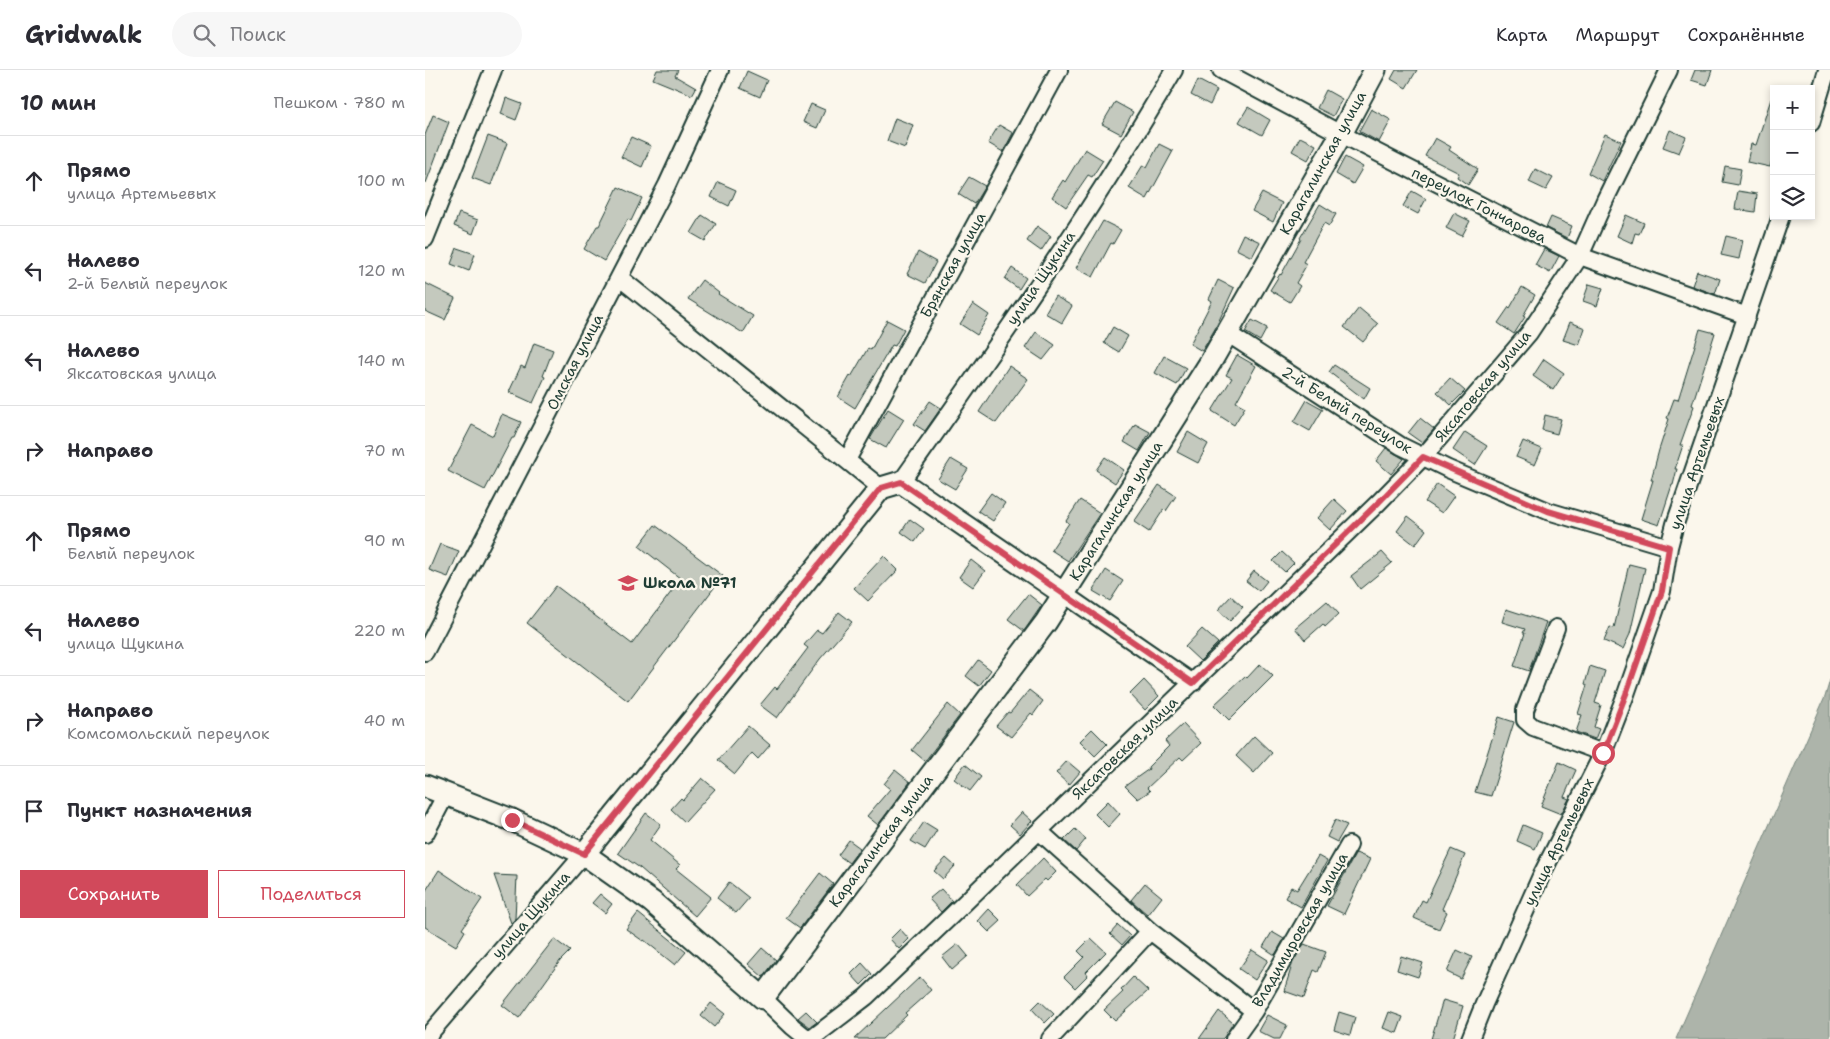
<!DOCTYPE html>
<html lang="ru">
<head>
<meta charset="utf-8">
<style>
	body { margin:0; font-family:"Shantell Sans",sans-serif; background:#f7f7f7; color:#2b2b33 }
	.controls { position:absolute; right:15px; top:15px; display:grid; overflow:hidden; border-radius:0px; box-shadow:0 2px 8px #0003 }
	.controls button { width:45px; height:45px; display:grid; place-items:center; padding:0; border:0; border-bottom:1px solid #e1e1e2; background:#fff; color:#2b2b33; font:25px sans-serif }
	.stop { position:absolute; width:15px; height:15px; margin:-11px; border:4px solid #d1495b; border-radius:50%; background:#fff }
	.stop.end { background:#d1495b; border-color:#fff; box-shadow:0 1px 5px #0008 }
	.list { margin:0; padding:0; list-style:none }
	h2 { display:flex; justify-content:space-between; align-items:center; height:65px; margin:0; padding:0 20px; font-size:21px }
	h2 small { font-size:16px; font-weight:400; color:#7c7c81 }
	.list li { display:grid; grid-template-columns:32px 1fr auto; gap:15px; align-items:center; box-sizing:border-box; height:90px; padding:0 20px; border-top:1px solid #e1e1e2 }
	.list b { display:block; font-size:19px; white-space:nowrap }
	.list p { margin:0; font-size:16px; white-space:nowrap; color:#7c7c81 }
	.list em { font-size:16px; font-style:normal; color:#7c7c81 }
	.actions { display:flex; gap:10px; padding:15px 20px }
	.actions a { flex:1; padding:11px 0; border:1px solid #d1495b; border-radius:0px; text-align:center; font-size:18px; color:#d1495b }
	.actions .main { background:#d1495b; color:#fff }
	.icon { flex:none; width:28px; height:28px; fill:none; stroke:currentColor; stroke-width:2; stroke-linecap:round; stroke-linejoin:round }
	.map { position:relative; flex:none; width:1405px; height:969px; overflow:hidden }
	header { display:flex; align-items:center; gap:30px; box-sizing:border-box; height:70px; padding:0 25px; background:#fff; border-bottom:1px solid #e1e1e2 }
	header strong { font-size:24px }
	nav { display:flex; gap:28px; margin-inline-start:auto; font-size:18px }
	.search { width:350px; height:45px; background:#f7f7f7; display:flex; align-items:center; gap:12px; box-sizing:border-box; padding:0 18px; border-radius:28px; color:#7c7c81; font-size:19px }
	main { display:flex }
	aside { flex:1; background:#fff }
	.map>svg:first-child { display:block }
	.water { fill:#adb4aa; stroke:#74847b }
	.building { fill:#c4c9be; stroke:#1f3d34 }
	.lines { fill:none; stroke-linecap:round; stroke-linejoin:round }
	.minor-casing { stroke:#1f3d34; stroke-width:20 }
	.tertiary-casing { stroke:#1f3d34; stroke-width:25 }
	.minor { stroke:#fbf7ec; stroke-width:16 }
	.tertiary { stroke:#fbf7ec; stroke-width:21 }
	.route { stroke:#d1495b; stroke-width:6 }
	.labels { text-anchor:middle; dominant-baseline:central; stroke-width:4.5; stroke-linejoin:round; paint-order:stroke }
	.street-label { font-size:15px; fill:#1f3d34; stroke:#fbf7ec }
	.poi-label { font-size:15px; font-weight:bold; fill:#1f3d34; stroke:#fbf7ec; text-anchor:start }
</style>
</head>
<body>
<header>
<strong>Gridwalk</strong>
<div class="search"><svg class="icon" aria-label="search" viewBox="0 0 24 24"><circle cx="10" cy="10" r="6"/><path d="M15 15l6 6"/></svg>Поиск</div>
<nav><a>Карта</a><a>Маршрут</a><a>Сохранённые</a></nav>
</header>
<main>
<aside>
<h2>10 мин<small>Пешком · 780 m</small></h2>
<ul class="list">
<li><svg class="icon" aria-label="ahead" viewBox="0 0 24 24"><path d="M12 20V5M6 11l6-6 6 6"/></svg><div><b>Прямо</b><p>улица Артемьевых</p></div><em>100 m</em></li>
<li><svg class="icon" aria-label="left" viewBox="0 0 24 24"><path d="M17 20v-9H6M10 6l-5 5 5 5"/></svg><div><b>Налево</b><p>2-й Белый переулок</p></div><em>120 m</em></li>
<li><svg class="icon" aria-label="left" viewBox="0 0 24 24"><path d="M17 20v-9H6M10 6l-5 5 5 5"/></svg><div><b>Налево</b><p>Яксатовская улица</p></div><em>140 m</em></li>
<li><svg class="icon" aria-label="right" viewBox="0 0 24 24"><path d="M7 20v-9h11M14 6l5 5-5 5"/></svg><div><b>Направо</b></div><em>70 m</em></li>
<li><svg class="icon" aria-label="ahead" viewBox="0 0 24 24"><path d="M12 20V5M6 11l6-6 6 6"/></svg><div><b>Прямо</b><p>Белый переулок</p></div><em>90 m</em></li>
<li><svg class="icon" aria-label="left" viewBox="0 0 24 24"><path d="M17 20v-9H6M10 6l-5 5 5 5"/></svg><div><b>Налево</b><p>улица Щукина</p></div><em>220 m</em></li>
<li><svg class="icon" aria-label="right" viewBox="0 0 24 24"><path d="M7 20v-9h11M14 6l5 5-5 5"/></svg><div><b>Направо</b><p>Комсомольский переулок</p></div><em>40 m</em></li>
<li><svg class="icon" aria-label="arrive" viewBox="0 0 24 24"><path d="M6 21V4h12l-3 4 3 4H6"/></svg><div><b>Пункт назначения</b></div></li>
</ul>
<div class="actions"><a class="main">Сохранить</a><a>Поделиться</a></div>
</aside>
<div class="map">
<svg width="1405" height="969" viewBox="0 0 1405 969">
	<rect width="100%" height="100%" fill="#fbf7ec"/>
	<filter id="ink" filterUnits="userSpaceOnUse"><feTurbulence type="fractalNoise" baseFrequency=".02" numOctaves="2"/><feDisplacementMap in="SourceGraphic" scale="10" xChannelSelector="R" yChannelSelector="G"/><feConvolveMatrix kernelMatrix="1 2 1 2 8 2 1 2 1" color-interpolation-filters="sRGB"/></filter>
	<g filter="url(#ink)">
		<path class="water" d="M1405 610V969H1251L1400 627Z"/>
		<path class="building" d="M232 0H253L250 6 271 18 267 25 228 9Z
			M971 0H992L981 18 966 9Z
			M1270 0H1287L1282 15 1266 10Z
			M322 1 342 10 335 27 315 18Z
			M773 10 792 20 785 35 766 25Z
			M901 20 917 29 908 46 892 38Z
			M81 28 97 34 91 50 76 44Z
			M1346 29H1349V82L1345 97 1322 92 1326 74 1331 75Z
			M690 32 708 42 696 64 677 54Z
			M386 34 400 40 392 58 378 52Z
			M823 37 845 50 837 65 814 52Z
			M946 39 966 50 954 72 934 61Z
			M8 45 24 52 1 113H0V65Z
			M470 48 488 55 480 78 462 71Z
			M574 55 588 63 578 82 563 73Z
			M1245 60 1261 67 1254 83 1238 77Z
			M1180 64 1196 71 1177 111 1163 103Z
			M63 66 82 73 66 115 47 108Z
			M206 67 226 76 217 97 196 87Z
			M875 67 891 75 883 90 867 81Z
			M1010 68 1026 77 1024 80 1053 99 1043 115 1032 107 1034 103 1000 86Z
			M734 74 748 81 722 129 704 118 718 95 722 97Z
			M660 79 678 90 667 107 663 105 641 137 627 127 638 110 640 112Z
			M920 87 938 97 928 114 911 104Z
			M1300 96 1316 99 1313 115 1297 112Z
			M1110 99 1128 108 1121 120 1104 112Z
			M544 107 560 116 549 134 533 124Z
			M293 112 311 120 304 136 286 127Z
			M193 117 217 128 206 151 203 149 179 191 159 179 172 156H174Z
			M987 121 1001 129 993 144 978 136Z
			M1313 121 1332 124 1330 142 1310 139Z
			M837 123 857 133 848 152 827 141Z
			M895 134 911 144 904 156 899 153 878 192 882 194 871 213 875 216 865 232 845 220 855 204 856 205 876 169 875 168Z
			M34 143 53 150 48 164 29 156Z
			M1029 143 1045 151 1037 166 1021 158Z
			M277 145 291 154 280 171 266 163Z
			M1201 145 1219 153 1214 164 1210 163 1207 173 1192 166Z
			M1126 147 1147 156 1142 168 1121 158Z
			M678 151 696 160 688 174 686 173 668 207 651 198Z
			M612 156 626 166 616 181 602 171Z
			M818 164 835 172 827 187 811 179Z
			M1301 166 1318 170 1314 189 1296 185Z
			M32 178 50 184 44 201 26 194Z
			M1119 179 1134 186 1125 203 1110 195Z
			M493 182 511 192 500 213 482 204Z
			M587 198 601 208 594 219 580 209Z
			M1272 201 1295 209 1290 224 1267 216Z
			M277 210 294 223 293 224 328 246 318 263 263 229Z
			M793 210 809 218 791 257 777 281 765 274 787 231 784 229Z
			M0 213 30 228 20 250 0 241Z
			M1164 214 1178 218 1172 236 1158 231Z
			M1097 217 1110 225 1098 246 1100 247 1089 264 1073 253 1084 237 1085 238Z
			M630 226 647 236 637 253 620 243Z
			M548 234 564 245 552 265 535 254Z
			M934 238 953 254 938 272 919 257Z
			M462 250 479 259 470 276 467 275 430 338 413 327 425 306 426 307 443 278 446 280Z
			M827 250 842 258 835 271 820 262Z
			M1145 252 1160 258 1154 275 1138 270Z
			M688 257 703 266 694 282 679 273Z
			M1275 259 1290 263 1267 335 1269 336 1255 375H1258L1250 399H1252L1248 415H1247L1234 455 1216 449 1228 410H1226L1234 380 1244 349 1242 348 1249 329 1253 330Z
			M611 262 630 275 618 290 600 278Z
			M109 273 128 280 118 306 120 307 108 333 84 322 96 296 100 298Z
			M812 285 831 296 811 332 820 337 809 355 787 341 807 308 801 305Z
			M739 286 761 298 752 315 730 303Z
			M1119 289 1139 303 1128 320 1108 306Z
			M909 295 945 318 939 329 904 302Z
			M584 296 603 309 571 353 554 342Z
			M1025 308 1040 321 1026 335 1012 322Z
			M882 330 898 339 885 361 869 352Z
			M505 331 516 338 500 361 489 354Z
			M463 339 479 349 461 378 445 369Z
			M77 344 96 352 89 368H87L60 420 23 401 47 355 68 366Z
			M1120 345 1136 349 1132 364 1117 360Z
			M995 348 1009 359 997 373 983 363Z
			M710 354 725 362 714 381 699 372Z
			M763 362 783 374 773 393 752 382Z
			M1040 362 1062 376 1050 395 1028 380Z
			M1098 371 1117 379 1110 395 1091 387Z
			M961 378 979 389 966 404 951 391Z
			M680 387 699 400 690 413 671 400Z
			M526 389 543 399 530 419 513 409Z
			M1012 414 1029 426 1017 443 1000 432Z
			M734 415 751 426 741 441 739 439 724 462 709 452Z
			M566 423 580 433 568 451 553 441Z
			M909 429 922 441 905 460 892 448Z
			M655 430 675 443 643 491 626 480 644 453 641 451Z
			M983 446 1001 460 990 475 972 461Z
			M485 449 499 459 490 472 476 462Z
			M230 455 298 506 203 631 102 553 131 516 207 574 256 509 214 476Z
			M15 474 34 481 23 507 4 500Z
			M857 482 869 493 860 502 848 491Z
			M957 482 967 493 935 519 926 506Z
			M459 486 473 500 443 531 429 518Z
			M546 490 560 501 548 517 534 507Z
			M1204 494 1220 498 1205 564 1198 579 1179 571 1185 557 1189 558Z
			M681 500 698 511 685 531 668 521Z
			M829 501 842 511 834 521 821 511Z
			M603 524 617 535 599 561 583 549Z
			M806 526 818 537 805 551 793 540Z
			M902 531 914 544 900 557 898 554 880 570 870 558Z
			M1081 539 1121 552 1104 601 1089 596 1100 563H1098L1100 559 1077 552Z
			M414 542 427 552 395 589 352 648 335 635 350 617 352 619 383 578 379 575 392 560 397 563Z
			M777 559 793 573 775 591 760 577Z
			M553 590 566 600 554 616 541 606Z
			M835 594 848 606 804 650 789 635 820 606 822 608Z
			M1165 596 1180 601 1170 633 1176 635 1169 657 1174 659 1170 669 1151 662 1157 645 1153 644 1162 615 1160 614Z
			M719 610 734 626 720 640 705 624Z
			M604 620 618 631 608 645 606 643 586 667 571 656 583 642 585 643Z
			M523 634 535 645 500 691 487 680Z
			M1074 647 1089 652 1066 726 1050 722Z
			M758 654 776 673 758 690 755 687 722 718 725 721 713 729 700 716 724 699 723 697 744 676 740 671Z
			M323 656 345 675 333 689 327 683 310 704 293 690Z
			M667 659 682 674 670 686 655 671Z
			M829 666 847 683 829 703 811 686Z
			M642 691 655 702 644 715 631 703Z
			M1134 692 1151 700 1139 727 1144 729 1136 744 1116 736Z
			M540 694 556 707 545 721 529 709Z
			M470 700 485 712 453 755 442 746 465 719 459 714Z
			M277 708 290 719 260 752 246 739 256 728 258 730Z
			M683 731 695 744 683 757 670 744Z
			M597 742 607 751 595 764 585 755Z
			M221 743 236 754 225 770 255 795 251 799 286 827 270 846 215 798 193 783Z
			M910 750 922 755 912 772 902 767Z
			M499 752 512 760 500 779 486 771Z
			M1098 755 1117 763 1110 779 1092 771Z
			M650 759 661 769 651 781 639 770Z
			M424 770 435 778 424 793 413 785Z
			M1026 779 1040 785 1017 839 1022 842 1014 859 989 848 997 830 1001 832Z
			M931 783 945 789 919 844 902 836Z
			M893 786 902 791 876 837 860 828 866 817 872 820Z
			M521 788 530 796 518 809 509 801Z
			M618 788 631 802 622 811 620 809 602 826 592 815Z
			M14 800 57 829 37 859 40 861 31 876 0 857V822Z
			M395 803 408 814 375 858 361 848Z
			M69 805 92 806 90 849 86 853Z
			M304 812 324 828 311 843 292 828Z
			M720 813 737 827 723 845 706 830Z
			M516 819 527 831 516 842 504 829Z
			M175 824 187 834 180 843 167 833Z
			M564 839 576 851 564 862 553 851Z
			M213 843 261 882 250 895 219 870 218 871 201 859Z
			M693 855 705 866 697 875 685 864Z
			M475 859 484 869 474 879 465 869Z
			M847 862 859 869 850 885 838 877Z
			M666 868 681 882 661 902 663 905 650 918 639 907 659 887 653 881Z
			M129 869 145 881 135 891 94 948 77 935Z
			M533 874 543 886 527 900 517 887Z
			M879 874 901 882 893 902 889 900 879 928 859 921 868 892Z
			M337 878 351 890 338 907 323 894Z
			M827 880 843 890 830 910 814 899Z
			M1032 880 1047 887 1036 909 1022 902Z
			M976 886 998 893 993 907 972 900Z
			M437 893 447 904 436 915 426 904Z
			M495 907 506 920 480 943 482 945 457 969H429Z
			M708 907 723 921 690 951 679 940 698 922 696 920Z
			M1018 930 1038 936 1028 969H1006Z
			M615 931 629 944 620 953 607 939Z
			M286 933 300 944 289 957 276 946Z
			M381 941 392 952 385 957 373 948Z
			M794 941 808 953 800 966 797 969H774Z
			M914 942 930 947 925 965 909 960Z
			M964 942 978 947 972 963 958 958Z
			M842 945 862 955 855 969H849L833 961Z"/>
		<g class="lines">
			<defs>
				<path id="minor" d="M796 0 916 64 1155 186 1322 246
					M1386 53 1402 0
					M0 169 68 0
					M195 208 456 418
					M802 263 976 376 1023 399 1123 441 1244 477
					M422 390 634 0
					M476 412C571 277 667 142 749 0
					M639 524 768 613
					M1131 558 1100 640V650L1108 657 1178 683
					M0 582 242 115 295 0
					M614 761 725 861 829 941
					M0 764 21 724
					M338 928 368 957 383 969
					M0 969 159 784
					M386 969 441 927 525 847 954 432 998 387 1104 263 1155 186 1180 130 1244 0
					M625 969 725 861
					M809 969 829 941 924 775
					M1045 969 1059 934 1116 806 1178 683 1201 624 1237 521 1244 477 1250 454 1356 146"/>
				<path id="tertiary" d="M0 716 87 750 159 784 227 832 338 928 621 552 785 293 916 64 950 0
					M159 784 456 418 476 412 639 524"/>
			</defs>
			<use href="#minor" class="minor-casing"/>
			<use href="#tertiary" class="tertiary-casing"/>
			<use href="#minor" class="minor"/>
			<use href="#tertiary" class="tertiary"/>
		</g>
	</g>
	<g class="lines" filter="url(#ink)">
		<path class="route" d="M87 750 159 784 456 418 476 412 768 613 954 432 998 387 1123 441 1244 477 1237 521 1201 624 1178 683"/>
	</g>
	<defs>
		<symbol id="school-bare" viewBox="-9 -9 18 18"><path d="M0-5L7-2L0 1L-7-2ZM-4 1L0 2.5L4 1V4Q0 6-4 4Z" fill="#d1495b" stroke="#fbf7ec" stroke-width="2.5" paint-order="stroke"/></symbol>
	</defs>
	<g fill-rule="evenodd">
		<use href="#school-bare" x="189" y="499" width="28" height="28"/>
	</g>
	<g class="labels">
		<g class="street-label">
			<text transform="translate(898 93) rotate(-61)">Карагалинская улица</text>
			<text transform="translate(1054 135) rotate(27)">переулок Гончарова</text>
			<text transform="translate(528 195) rotate(-61)">Брянская улица</text>
			<text transform="translate(616 208) rotate(-56)">улица Щукина</text>
			<text transform="translate(150 292) rotate(-63)">Омская улица</text>
			<text transform="translate(1058 316) rotate(-50)">Яксатовская улица</text>
			<text transform="translate(922 340) rotate(32)">2-й Белый переулок</text>
			<text transform="translate(1272 393) rotate(-71)">улица Артемьевых</text>
			<text transform="translate(691 441) rotate(-58)">Карагалинская улица</text>
			<text transform="translate(700 678) rotate(-44)">Яксатовская улица</text>
			<text transform="translate(456 771) rotate(-53)">Карагалинская улица</text>
			<text transform="translate(1134 772) rotate(-64)">улица Артемьевых</text>
			<text transform="translate(106 845) rotate(-49)">улица Щукина</text>
			<text transform="translate(875 860) rotate(-60)">Владимировская улица</text>
		</g>
		<g class="poi-label">
			<text x="218" y="513">Школа №71</text>
		</g>
	</g>
</svg>
<div class="controls">
<button>+</button>
<button>−</button>
<button><svg class="icon" aria-label="layers" viewBox="0 0 24 24"><path d="M12 4l9 5-9 5-9-5zM3 14l9 5 9-5"/></svg></button>
</div>
<div class="stop" style="left:1178px;top:683px"></div>
<div class="stop end" style="left:87px;top:750px"></div>
</div>
</main>
</body>
</html>
